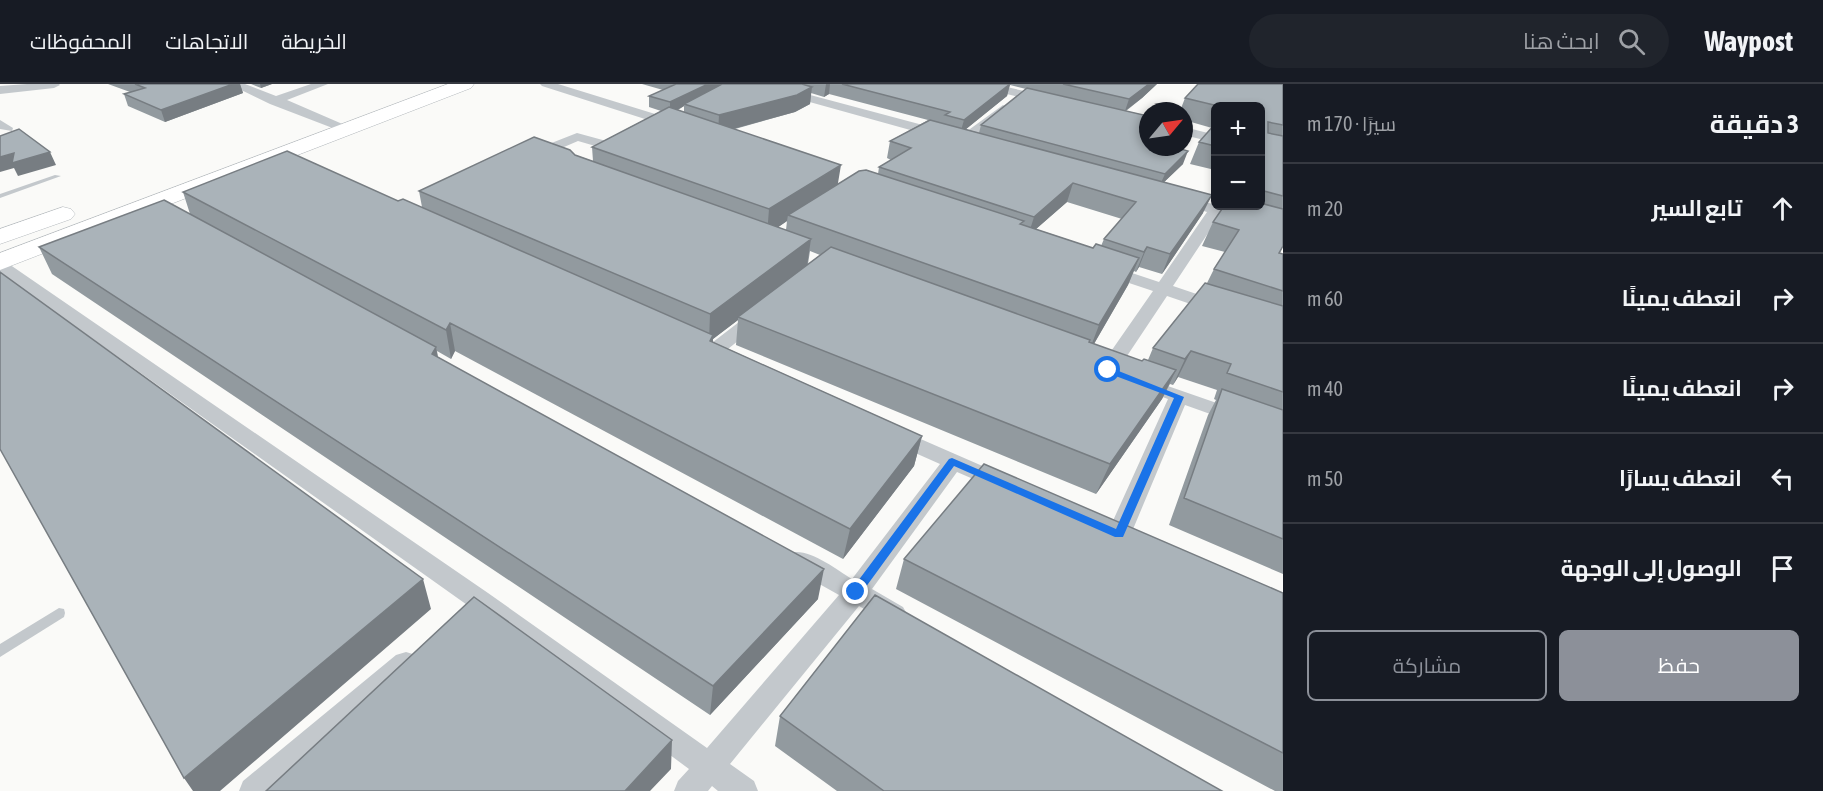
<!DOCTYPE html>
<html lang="ar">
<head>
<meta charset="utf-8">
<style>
	body { margin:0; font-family:"Asap Condensed",Cairo,sans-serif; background:#20242c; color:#f1f3f6; direction:rtl }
	.controls { position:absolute; right:18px; top:18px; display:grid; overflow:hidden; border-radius:9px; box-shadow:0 3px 9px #0003 }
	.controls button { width:54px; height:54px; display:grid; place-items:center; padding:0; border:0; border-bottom:2px solid #363941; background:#171b24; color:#f1f3f6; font:30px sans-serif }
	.compass { position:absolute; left:1139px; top:18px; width:54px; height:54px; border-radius:50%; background:#171b24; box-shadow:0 3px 9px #0003; rotate:61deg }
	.stop { position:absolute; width:18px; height:18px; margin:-14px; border:4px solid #1a73e8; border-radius:50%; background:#fff }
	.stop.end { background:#1a73e8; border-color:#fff; box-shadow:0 2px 6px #0008 }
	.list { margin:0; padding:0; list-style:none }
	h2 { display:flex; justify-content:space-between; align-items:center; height:78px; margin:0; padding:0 24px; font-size:26px }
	h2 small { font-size:20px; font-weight:400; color:#9ea1a6 }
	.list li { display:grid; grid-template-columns:39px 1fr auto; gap:18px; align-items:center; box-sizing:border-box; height:90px; padding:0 24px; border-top:2px solid #363941 }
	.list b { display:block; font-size:22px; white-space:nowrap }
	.list em { font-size:20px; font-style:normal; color:#9ea1a6 }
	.actions { display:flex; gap:12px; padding:18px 24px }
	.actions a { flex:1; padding:14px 0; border:2px solid #8c9099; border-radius:9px; text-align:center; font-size:21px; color:#8c9099 }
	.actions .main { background:#8c9099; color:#fff }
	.icon { flex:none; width:33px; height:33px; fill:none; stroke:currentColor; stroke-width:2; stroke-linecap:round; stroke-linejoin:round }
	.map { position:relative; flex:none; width:1283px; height:707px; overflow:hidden; direction:ltr }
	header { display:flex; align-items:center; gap:36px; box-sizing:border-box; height:84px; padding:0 30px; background:#171b24; border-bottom:2px solid #363941 }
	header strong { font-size:28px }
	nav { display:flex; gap:33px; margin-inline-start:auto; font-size:21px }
	.search { width:420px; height:54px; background:#20242c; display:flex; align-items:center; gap:15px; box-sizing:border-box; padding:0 21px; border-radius:33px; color:#9ea1a6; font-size:22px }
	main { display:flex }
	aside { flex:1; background:#171b24 }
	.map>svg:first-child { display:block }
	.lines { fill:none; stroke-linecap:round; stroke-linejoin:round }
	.primary-casing { stroke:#b5babe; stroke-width:1 }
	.service { fill:#c3c8cc; fill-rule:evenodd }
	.minor { fill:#c3c8cc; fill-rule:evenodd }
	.primary { fill:#fff; fill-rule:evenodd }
	.wall { fill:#929a9f; fill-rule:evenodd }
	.shaded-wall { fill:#777d82 }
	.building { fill:#aab3b9; stroke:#777d82; stroke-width:1.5 }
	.route { fill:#1a73e8 }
</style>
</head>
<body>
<header>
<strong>Waypost</strong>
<div class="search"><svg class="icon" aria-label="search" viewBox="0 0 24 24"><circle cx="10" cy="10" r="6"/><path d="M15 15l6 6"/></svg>ابحث هنا</div>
<nav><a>الخريطة</a><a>الاتجاهات</a><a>المحفوظات</a></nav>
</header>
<main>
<aside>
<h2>3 دقيقة<small>سيرًا · 170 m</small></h2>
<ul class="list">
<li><svg class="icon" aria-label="ahead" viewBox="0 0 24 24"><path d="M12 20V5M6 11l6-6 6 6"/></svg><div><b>تابع السير</b></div><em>20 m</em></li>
<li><svg class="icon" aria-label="right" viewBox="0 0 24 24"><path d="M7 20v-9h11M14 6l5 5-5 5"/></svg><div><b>انعطف يمينًا</b></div><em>60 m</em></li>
<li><svg class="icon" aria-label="right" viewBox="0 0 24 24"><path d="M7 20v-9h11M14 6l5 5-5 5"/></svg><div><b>انعطف يمينًا</b></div><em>40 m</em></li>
<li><svg class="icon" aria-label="left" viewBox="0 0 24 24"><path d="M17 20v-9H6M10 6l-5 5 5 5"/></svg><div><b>انعطف يسارًا</b></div><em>50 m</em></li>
<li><svg class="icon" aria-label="arrive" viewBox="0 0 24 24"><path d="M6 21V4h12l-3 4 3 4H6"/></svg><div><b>الوصول إلى الوجهة</b></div></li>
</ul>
<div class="actions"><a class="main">حفظ</a><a>مشاركة</a></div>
</aside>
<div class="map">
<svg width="1283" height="707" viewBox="0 0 1283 707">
	<rect width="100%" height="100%" fill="#fafaf8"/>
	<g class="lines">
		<defs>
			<path id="primary" d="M448 0H474L471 4 0 186V169Z
				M63 123 71 125 75 130 71 135 0 160V145Z"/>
		</defs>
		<use href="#primary" class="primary-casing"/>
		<path class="service" d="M55 91 61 92 0 114V110Z
			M59 524 64 525 65 529 64 533 0 573V560Z"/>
		<path class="minor" d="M27 0H59L60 1 54 4 0 10V2Z
			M229 0H245L276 12 311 0H328L287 16 354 45 348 49 343 48 270 20Z
			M540 0H558L681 38 683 41 681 44H673L542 2Z
			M750 0H769L949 48 950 51 949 54H939L752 2Z
			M972 0H993L1051 13 1053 16 1047 20 974 2Z
			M1003 21 1009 25 1007 28 969 59H959L957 56 959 53Z
			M0 36 13 44 12 47 0 45Z
			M1184 43 1216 51V59L1184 51Z
			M577 49 621 61 623 64 616 68 578 57 536 75 531 76 524 72 526 69Z
			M1179 111 1283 139V149L1220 131 1173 202 1226 220 1229 224 1226 228H1214L1167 212 1115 290H1101L1098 286 1153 207 1099 189 1097 185 1105 180 1159 198 1207 128 1174 118 1172 115Z
			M0 176 6 178 488 509 707 664 839 511 789 483 786 476 789 469C809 463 835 485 852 495L940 380 886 356 883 351 886 346 893 344 900 346 1010 394 1013 399 1010 404 1002 407 994 404 957 388 872 505 903 523 907 530 903 537C887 543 873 530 859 522L730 680 754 697 758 707H718L712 702 708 707H674L678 697 689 685 470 523 0 189Z
			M758 227 764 228 767 232 764 236 718 273H704L702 269 704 265 752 228Z
			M1139 292 1283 342V356L1185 321 1131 450 1127 456 1119 459 1111 456 1107 450 1168 315 1132 302 1129 298 1132 294Z
			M406 568 416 571 420 579 416 587 277 707H239L243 697 396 571Z"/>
		<use href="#primary" class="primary"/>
	</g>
	<path class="wall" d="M108 0H240L243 9 165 38 128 22 124 10 130 8Z
		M251 0H272L261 4Z
		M642 0H1157L1142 14 1126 27 1148 63 1183 80 1164 98 1203 129 1162 190 1139 183 1136 188 1134 187 1128 201 1094 260 1142 277 1148 276 1153 264 1207 199 1214 185 1225 168 1202 162 1213 138 1260 122V22H1215V86L1190 80 1199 58 1212 44 1184 36V27H1180L1185 14 1283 0V162L1280 169 1283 170V490L1169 441 1208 331 1216 316 1214 315 1217 306 1178 293 1173 301 1170 300 1162 315 1096 410 736 261 738 236 713 255V258L922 352 914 382 843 475 455 267 451 275 437 267 438 273 818 515 710 631 52 190 39 163 190 130 183 108 398 117 422 123 419 107 575 71 593 77 592 63 661 27 649 23V12L663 6ZM1010 1 1026 5 981 41 979 49 966 45 1007 12ZM811 9 824 13 829 10 928 36 890 57 887 74 891 76 879 83 878 90 838 100 735 45 795 28 810 20ZM684 22V28L678 26ZM1067 118 1122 135 1104 155 1101 162 1093 164 1036 145ZM787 137 786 146 778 143ZM810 167 820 171 808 180Z
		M904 475 1283 509V707H1275L896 505Z
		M780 632 1222 707H837L775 662Z"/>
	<path class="shaded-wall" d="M233 0H240L243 9 165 38 161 26Z
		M260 0H272L261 4Z
		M708 0H729L684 20V22L670 30V18Z
		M826 0H830L829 10 824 13Z
		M1010 0 1007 12 960 50 964 36Z
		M1149 0H1157L1142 14 1125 27 1129 15Z
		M812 3 810 20 795 28 718 49 719 31Z
		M1188 67 1183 80 1159 103 1165 90Z
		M50 68 56 81 18 92 14 84 0 88V73L14 69Z
		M841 81 837 105 788 131 787 137 767 151 769 125Z
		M1073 99 1067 118 1028 152 1034 133Z
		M1212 111 1203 129 1162 190 1170 170Z
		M811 155 807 182 738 233V236L713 255 711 279 709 258 710 230Z
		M1147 163 1139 183 1136 188 1144 168Z
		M1139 174 1128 201 1088 270 1099 241Z
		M450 239 455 267 451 275 446 246Z
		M436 263 441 292 432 270Z
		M1191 267 1178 293 1173 301 1185 275Z
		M1176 286 1162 315 1096 410 1110 380Z
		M922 352 914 382 843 475 850 445Z
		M824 485 818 515 710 631 713 602Z
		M423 495 431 525 220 707H193L184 694Z
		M672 656 671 685 650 707H625Z"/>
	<path class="building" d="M135 0H233L161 26 124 10 145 4Z
		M676 0H708L670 18 649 12Z
		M722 0H802L812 3 797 11 719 31 684 20Z
		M842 0H1010L964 36 945 31 950 28Z
		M1063 0H1149L1129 15Z
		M1198 0H1283V41L1268 38V49L1283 52V112L1260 106V22H1218L1185 14Z
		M1027 4 1148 32V51L1143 55 1148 56V63H1174L1188 67 1165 90 981 41Z
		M669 23 841 81 769 125 592 63Z
		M930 36 1212 111 1170 170 1147 163 1144 168 1104 155 1136 118 1073 99 1034 133 879 83 911 64 890 57Z
		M1215 40V62L1199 58Z
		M19 45 50 68 12 79 14 69 0 73V52Z
		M534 53 570 66 575 71 811 155 710 230 419 107Z
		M287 67 398 117 403 115 713 251 710 257 922 352 850 445 450 239 446 246 183 108Z
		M866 86 1024 137 1020 140 1093 164 1096 160 1139 174 1099 241 788 131 859 87Z
		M164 116 436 263 432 270 824 485 713 602 39 163Z
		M1260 119 1283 125V162L1279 169 1283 170V207L1214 185 1239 146 1213 138 1224 122H1260Z
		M831 163 1090 256 1089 258 1142 277 1144 275 1176 286 1110 380 738 233Z
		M0 188 423 495 184 694 0 365Z
		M1205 199 1283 222V308L1227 289 1231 280 1191 267 1185 275 1153 264Z
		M1222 305 1283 326V455L1184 414Z
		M984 380 1283 509V669L904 475Z
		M875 511 1222 707H884L780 632Z
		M474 513 672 656 625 707H266Z"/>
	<path class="route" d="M1105 284H1111L1184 313 1123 453H1115L954 382 860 511H852V505L949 375 952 374 1116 445 1174 314 1105 288Z"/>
</svg>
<div class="controls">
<button>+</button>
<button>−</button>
</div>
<svg class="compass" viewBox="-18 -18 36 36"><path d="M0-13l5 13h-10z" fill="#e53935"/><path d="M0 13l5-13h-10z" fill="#9ea1a6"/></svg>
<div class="stop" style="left:1108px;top:286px"></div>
<div class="stop end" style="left:856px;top:508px"></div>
</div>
</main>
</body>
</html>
